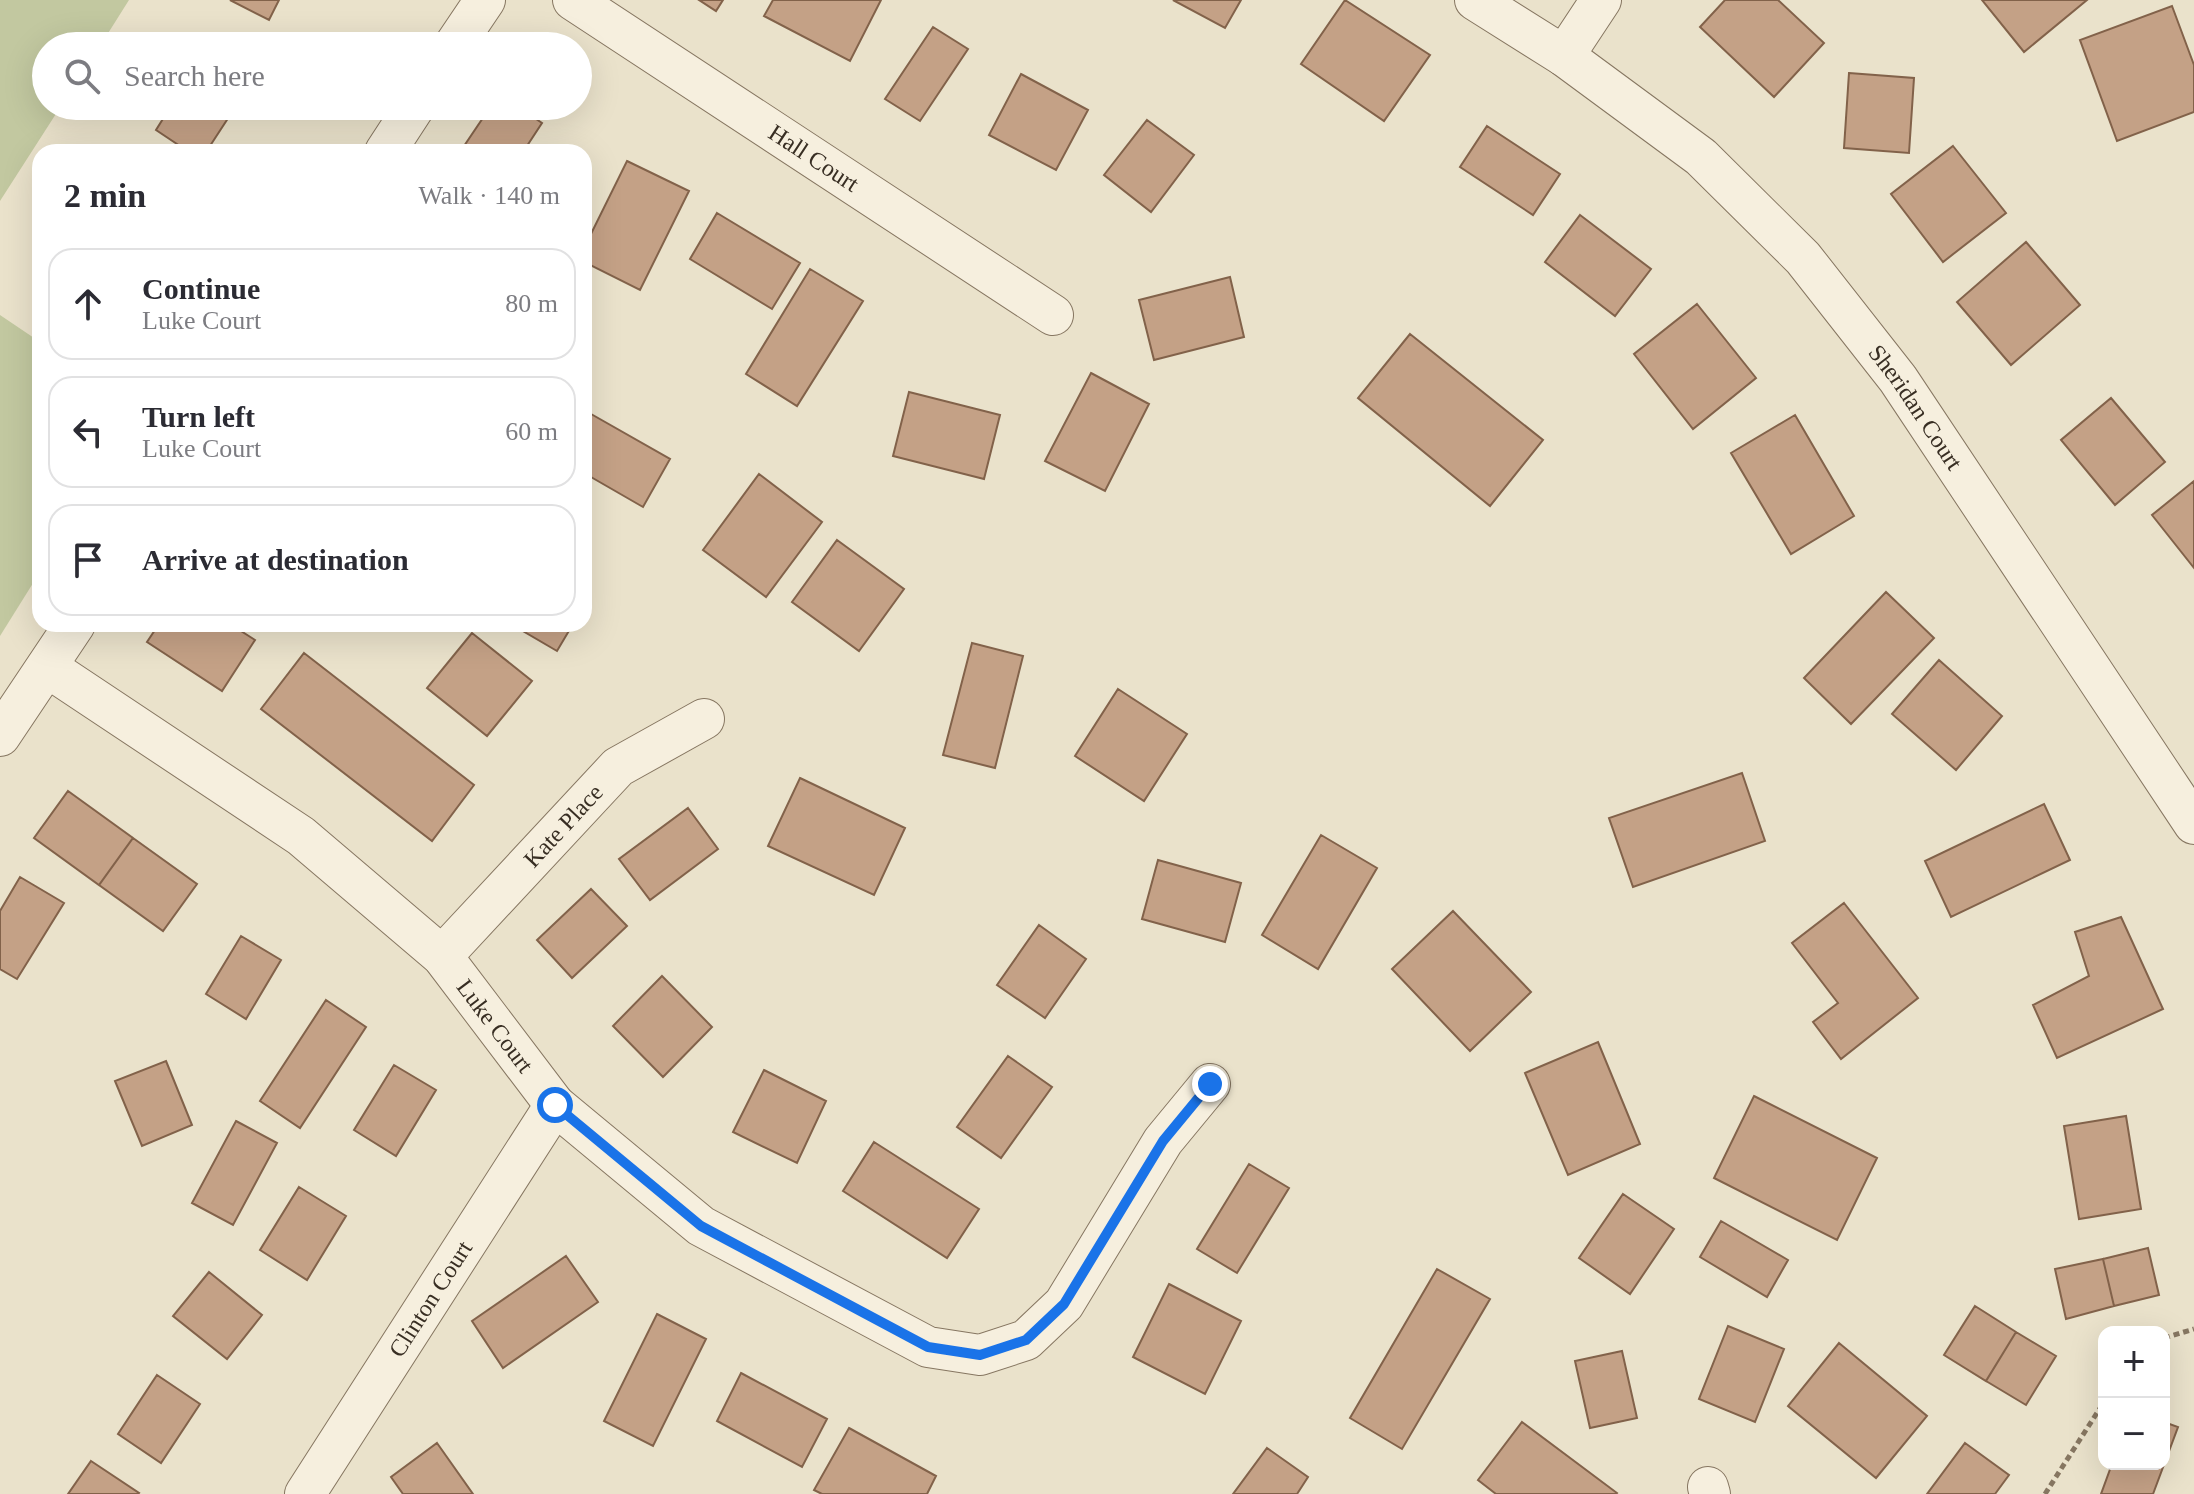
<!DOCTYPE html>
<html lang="en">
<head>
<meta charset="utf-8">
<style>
	body { margin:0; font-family:"Times New Roman",serif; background:#f2f2f3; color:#2b2b33 }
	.controls { position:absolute; right:24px; bottom:24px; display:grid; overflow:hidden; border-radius:16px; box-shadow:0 8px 32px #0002 }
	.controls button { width:72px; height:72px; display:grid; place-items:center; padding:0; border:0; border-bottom:2px solid #e1e1e2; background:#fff; color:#2b2b33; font:40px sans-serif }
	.stop { position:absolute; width:24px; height:24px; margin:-18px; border:6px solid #1a73e8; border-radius:50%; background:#fff }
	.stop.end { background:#1a73e8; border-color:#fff; box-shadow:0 2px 8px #0008 }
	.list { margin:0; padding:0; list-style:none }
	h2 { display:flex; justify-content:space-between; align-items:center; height:104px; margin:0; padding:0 32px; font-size:34px }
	h2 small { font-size:26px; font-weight:400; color:#7c7c81 }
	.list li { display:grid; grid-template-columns:52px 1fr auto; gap:24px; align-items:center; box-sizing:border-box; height:112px; margin:0 16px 16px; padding:0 16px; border:2px solid #e1e1e2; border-radius:24px }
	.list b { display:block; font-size:30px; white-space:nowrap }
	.list p { margin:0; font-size:26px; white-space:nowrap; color:#7c7c81 }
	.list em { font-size:26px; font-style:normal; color:#7c7c81 }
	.icon { flex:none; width:44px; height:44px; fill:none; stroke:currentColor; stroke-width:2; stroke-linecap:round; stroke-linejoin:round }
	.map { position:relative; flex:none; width:2194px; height:1494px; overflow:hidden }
	.search { position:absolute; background:#fff; box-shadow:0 8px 32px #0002; left:32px; top:32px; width:560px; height:88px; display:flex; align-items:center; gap:20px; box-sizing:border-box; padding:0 28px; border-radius:44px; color:#7c7c81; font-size:30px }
	.panel { position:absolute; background:#fff; box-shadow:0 8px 32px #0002; left:32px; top:144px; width:560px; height:488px; border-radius:24px }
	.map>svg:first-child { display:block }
	.green { fill:#c2c8a0 }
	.building { fill:#c4a186; stroke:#82624a; stroke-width:2 }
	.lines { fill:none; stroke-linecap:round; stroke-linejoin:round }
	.minor-casing { stroke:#867661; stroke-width:42 }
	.path { stroke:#867661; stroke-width:5; stroke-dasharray:6 4; stroke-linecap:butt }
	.minor { stroke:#f6efde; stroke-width:40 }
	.route { stroke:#1a73e8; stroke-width:10 }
	.labels { text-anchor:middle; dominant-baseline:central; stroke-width:7; stroke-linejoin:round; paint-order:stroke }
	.street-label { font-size:24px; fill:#382e23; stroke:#f3ecda }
</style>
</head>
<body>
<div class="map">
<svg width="2194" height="1494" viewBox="0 0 2194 1494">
	<rect width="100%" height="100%" fill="#eae2cb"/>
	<path class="green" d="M0 0H129L100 46H46V106H61L0 201Z
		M0 315 40 342V572L0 636Z"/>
	<path class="building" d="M230 0H279L269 20Z
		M699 0H723L716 11Z
		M773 0H881L850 61 764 16Z
		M1173 0H1241L1225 28Z
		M1345 0 1430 55 1384 121 1301 64Z
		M1725 0H1778L1824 43 1774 97 1700 27Z
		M1982 0H2087L2024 52Z
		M2172 6 2194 65V112L2117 141 2080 40Z
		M933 27 968 49 920 121 885 99Z
		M1849 73 1914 78 1909 153 1844 148Z
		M1021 74 1088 110 1056 170 989 135Z
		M171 106H236L206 152H189L156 130Z
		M491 106H517L542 123 523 152H460Z
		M1147 120 1194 155 1151 212 1104 175Z
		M1487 126 1560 174 1533 215 1460 167Z
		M1953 146 2006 213 1943 262 1891 194Z
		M627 161 689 191 640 290 584 262V248Z
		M717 213 800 263 772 309 690 259Z
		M1580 215 1651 269 1615 316 1545 262Z
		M2026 242 2080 305 2011 365 1957 302Z
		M810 269 863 301 797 406 746 374Z
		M1230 277 1244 337 1154 360 1139 300Z
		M1697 304 1756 378 1693 429 1634 354Z
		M1410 334 1543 440 1490 506 1358 398Z
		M1091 373 1149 404 1105 491 1045 461Z
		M909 392 1000 415 984 479 893 456Z
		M2111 398 2165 462 2115 505 2061 440Z
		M584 410 670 459 643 507 584 473Z
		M1795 415 1854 516 1791 554 1731 453Z
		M759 474 822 522 766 597 703 550Z
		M2194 481V568L2152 515Z
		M837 540 904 589 859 651 792 602Z
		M1886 592 1934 638 1851 724 1804 678Z
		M159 624H230L255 640 222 691 147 642Z
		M511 624H573L557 651Z
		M472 633 532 681 487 736 427 688Z
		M972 643 1023 656 995 768 943 755Z
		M304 653 474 785 432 841 261 709Z
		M1939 660 2002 716 1956 770 1892 714Z
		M1118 689 1187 734 1144 801 1075 756Z
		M1742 773 1765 841 1633 887 1609 818Z
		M800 778 905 828 874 895 768 846Z
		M68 791 133 838 99 885 34 838Z
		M2044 804 2070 860 1951 917 1925 861Z
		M688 808 718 849 650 900 619 859Z
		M1321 835 1377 868 1318 969 1262 935Z
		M133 838 197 884 163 931 99 885Z
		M1158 860 1241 883 1225 942 1142 919Z
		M20 877 64 903 17 979 0 969V911Z
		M591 889 627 926 572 978 537 940Z
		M1844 903 1918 998 1841 1059 1813 1022 1838 1003 1792 943Z
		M1453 911 1531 992 1470 1051 1392 969Z
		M2121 917 2163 1009 2057 1058 2033 1005 2089 976 2075 932Z
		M1039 925 1086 959 1045 1018 997 985Z
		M241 936 281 960 246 1019 206 994Z
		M662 976 712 1027 663 1077 613 1026Z
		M326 1000 366 1027 300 1128 260 1101Z
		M1598 1042 1640 1144 1568 1175 1525 1073Z
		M1008 1056 1052 1087 1001 1158 957 1127Z
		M166 1061 192 1125 142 1146 115 1081Z
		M394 1065 436 1090 396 1156 354 1130Z
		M764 1070 826 1101 797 1163 733 1132Z
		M1754 1096 1877 1158 1837 1240 1714 1178Z
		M2126 1116 2141 1209 2079 1219 2064 1126Z
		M236 1121 277 1143 233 1225 192 1203Z
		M874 1142 979 1209 947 1258 843 1191Z
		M1249 1164 1289 1188 1237 1273 1197 1249Z
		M299 1187 346 1216 307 1280 260 1250Z
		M1623 1194 1674 1229 1630 1294 1579 1258Z
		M1721 1221 1788 1260 1767 1297 1700 1257Z
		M2148 1248 2159 1295 2114 1306 2103 1259Z
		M566 1256 598 1302 503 1368 472 1321Z
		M2103 1259 2114 1306 2066 1319 2055 1269Z
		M1437 1269 1490 1299 1402 1449 1350 1418Z
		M209 1272 262 1315 227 1359 173 1316Z
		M1169 1284 1241 1321 1205 1394 1133 1357Z
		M1975 1306 2016 1332 1986 1381 1944 1355Z
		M657 1314 706 1339 653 1446 604 1421Z
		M1728 1326 1784 1349 1755 1422 1699 1399Z
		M2016 1332 2056 1356 2026 1405 1986 1381Z
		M1839 1343 1927 1416 1876 1478 1788 1406Z
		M1622 1351 1637 1418 1590 1428 1575 1361Z
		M741 1373 827 1419 802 1467 717 1421Z
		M157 1375 200 1404 161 1463 118 1434Z
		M1522 1422 1617 1493 1616 1494H1496L1478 1480Z
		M2164 1422 2178 1427 2153 1494H2101L2112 1464H2164Z
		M849 1428 936 1476 927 1494H822L814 1490Z
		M437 1443 473 1494H403L391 1477Z
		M1965 1443 2009 1475 1995 1494H1927Z
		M1267 1448 1308 1477 1297 1494H1233Z
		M91 1461 139 1493 138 1494H68Z"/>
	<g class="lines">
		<defs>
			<g id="minor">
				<path id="s1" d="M573 0 1053 315"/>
				<path id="s2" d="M1475 0 1564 56 1701 157 1803 258 1898 379 2194 824"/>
				<path d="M454 46 485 0"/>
				<path d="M1564 56 1601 0"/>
				<path d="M385 152 415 106"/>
				<path id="s3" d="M47 667 301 836 442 956 555 1105 701 1226 928 1347 980 1355 1026 1340 1064 1304 1163 1141 1210 1084"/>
				<path d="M0 736 75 624"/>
				<path id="s4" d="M442 956 618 767 704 719"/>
				<path d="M1708 1487 1710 1494"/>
				<path id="s5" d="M305 1494 555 1105"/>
			</g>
		</defs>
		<use href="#minor" class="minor-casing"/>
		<path class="path" d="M2164 1338 2194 1329
			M2045 1494 2104 1402"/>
		<use href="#minor" class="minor"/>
	</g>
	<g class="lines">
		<path class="route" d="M555 1105 701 1226 928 1347 980 1355 1026 1340 1064 1304 1163 1141 1210 1084"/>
	</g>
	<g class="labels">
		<g class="street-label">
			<text stroke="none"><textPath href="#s1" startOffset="288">Hall Court</textPath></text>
			<text stroke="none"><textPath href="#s2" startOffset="606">Sheridan Court</textPath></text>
			<text stroke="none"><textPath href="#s4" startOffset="178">Kate Place</textPath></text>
			<text stroke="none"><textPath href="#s3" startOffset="578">Luke Court</textPath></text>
			<text stroke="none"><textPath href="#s5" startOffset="232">Clinton Court</textPath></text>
		</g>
	</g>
</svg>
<div class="controls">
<button>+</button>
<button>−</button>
</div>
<div class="stop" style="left:555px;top:1105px"></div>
<div class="stop end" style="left:1210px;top:1084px"></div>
<div class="search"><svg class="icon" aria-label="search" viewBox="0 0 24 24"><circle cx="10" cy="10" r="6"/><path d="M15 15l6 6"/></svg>Search here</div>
<section class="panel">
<h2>2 min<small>Walk · 140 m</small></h2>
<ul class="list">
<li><svg class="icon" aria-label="ahead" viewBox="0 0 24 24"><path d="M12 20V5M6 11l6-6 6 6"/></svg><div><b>Continue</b><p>Luke Court</p></div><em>80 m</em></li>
<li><svg class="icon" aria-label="left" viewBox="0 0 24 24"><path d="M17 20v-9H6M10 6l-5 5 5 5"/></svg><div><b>Turn left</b><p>Luke Court</p></div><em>60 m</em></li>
<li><svg class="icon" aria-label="arrive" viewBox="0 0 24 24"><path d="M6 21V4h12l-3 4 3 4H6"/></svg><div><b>Arrive at destination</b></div></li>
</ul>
</section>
</div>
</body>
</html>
